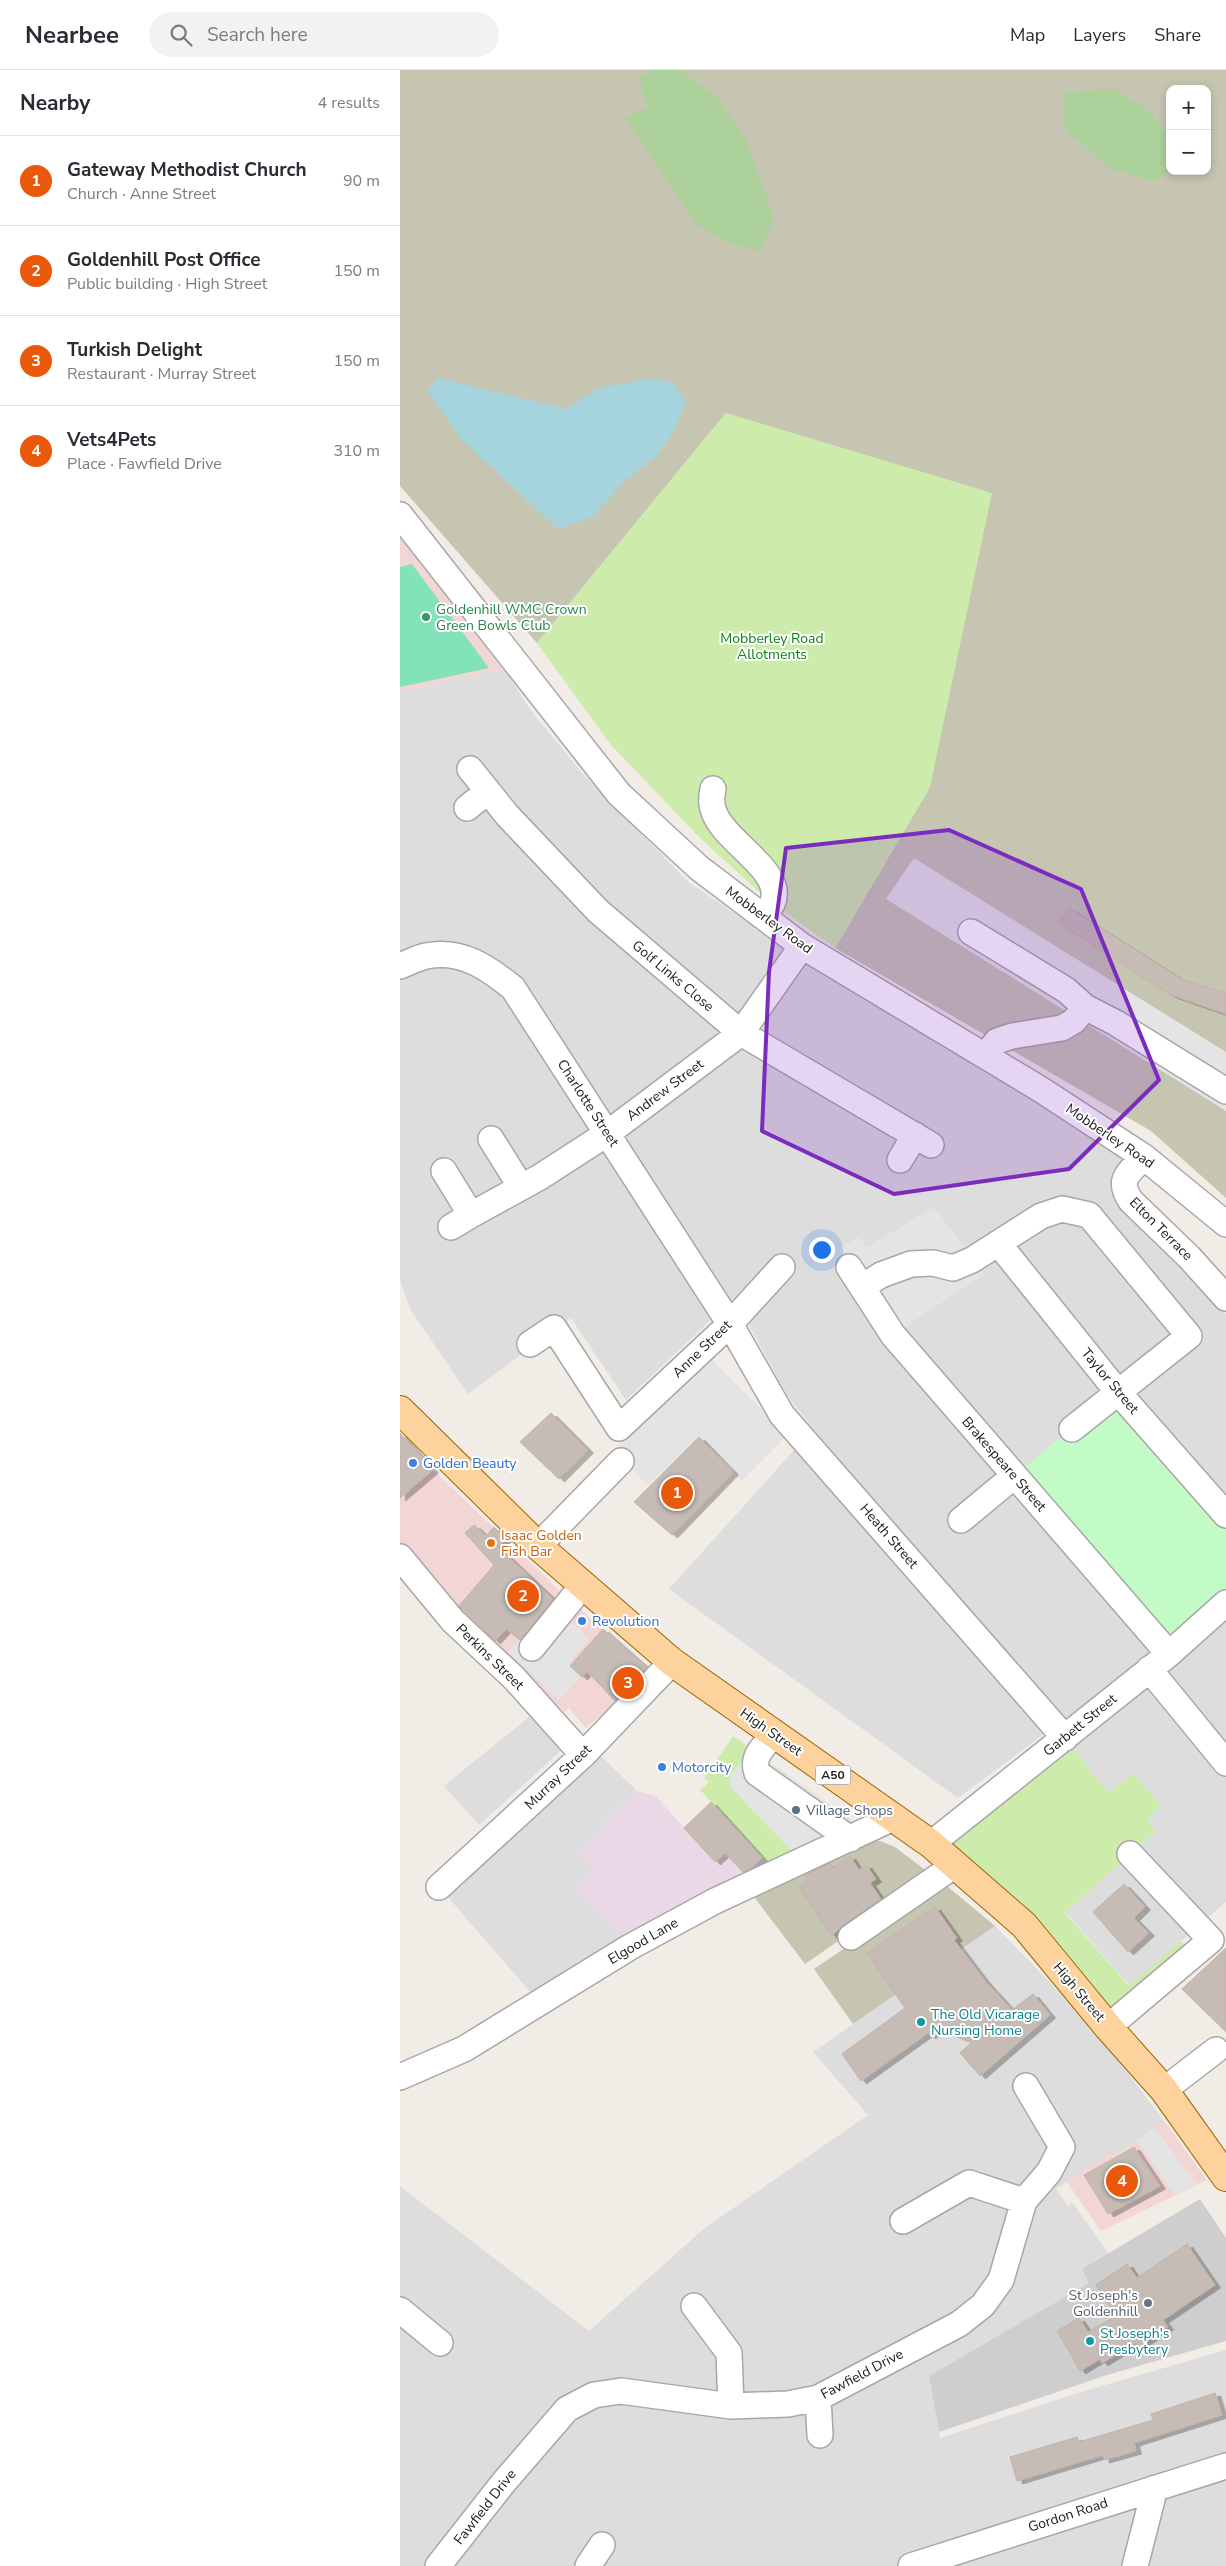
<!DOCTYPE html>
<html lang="en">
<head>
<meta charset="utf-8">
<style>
	body { margin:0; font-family:"Nunito Sans",sans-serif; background:#f2f2f3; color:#2b2b33 }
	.controls { position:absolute; right:15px; top:15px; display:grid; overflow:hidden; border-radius:10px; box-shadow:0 2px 8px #0003 }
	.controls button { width:45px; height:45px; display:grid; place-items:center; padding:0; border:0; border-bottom:1px solid #e1e1e2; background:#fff; color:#2b2b33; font:25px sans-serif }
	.you { position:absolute; left:421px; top:1179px; width:18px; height:18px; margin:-12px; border:4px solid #fff; border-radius:50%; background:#1a73e8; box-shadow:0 0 0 8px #1a73e833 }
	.badge { display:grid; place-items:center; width:32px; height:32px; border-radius:50%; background:#ea580c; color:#fff; font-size:16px; font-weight:700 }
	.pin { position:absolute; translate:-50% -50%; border:2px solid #fff; box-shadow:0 1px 5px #0006 }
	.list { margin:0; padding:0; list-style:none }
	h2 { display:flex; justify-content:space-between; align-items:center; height:65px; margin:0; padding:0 20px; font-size:21px }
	h2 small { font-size:16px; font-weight:400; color:#7c7c81 }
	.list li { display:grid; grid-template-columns:32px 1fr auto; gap:15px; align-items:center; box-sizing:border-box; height:90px; padding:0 20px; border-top:1px solid #e1e1e2 }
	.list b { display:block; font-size:19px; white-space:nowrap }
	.list p { margin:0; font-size:16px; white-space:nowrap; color:#7c7c81 }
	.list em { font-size:16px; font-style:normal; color:#7c7c81 }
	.icon { flex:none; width:28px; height:28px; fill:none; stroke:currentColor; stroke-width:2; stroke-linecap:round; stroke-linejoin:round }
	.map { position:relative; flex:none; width:826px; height:2496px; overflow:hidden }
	header { display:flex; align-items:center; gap:30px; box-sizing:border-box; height:70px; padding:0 25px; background:#fff; border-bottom:1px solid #e1e1e2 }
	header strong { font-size:24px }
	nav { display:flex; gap:28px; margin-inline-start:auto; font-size:18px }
	.search { width:350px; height:45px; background:#f2f2f3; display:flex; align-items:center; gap:12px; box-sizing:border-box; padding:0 18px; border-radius:28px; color:#7c7c81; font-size:19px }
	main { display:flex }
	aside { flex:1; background:#fff }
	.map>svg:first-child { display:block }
	.residential { fill:#dedddd }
	.commercial { fill:#f2d5d5 }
	.industrial { fill:#ead8e7 }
	.religious { fill:#cecece }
	.construction { fill:#c6c5b1; fill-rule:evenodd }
	.grass { fill:#cdecab }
	.forest { fill:#acd19a }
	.park { fill:#c3fbc6 }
	.pitch { fill:#82e2ba }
	.parking { fill:#e4e4e4 }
	.water { fill:#a5d4df }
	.building { fill:#c6bcb5; stroke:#c3b3a8; filter:url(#shadow) }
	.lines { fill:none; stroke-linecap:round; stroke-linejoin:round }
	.minor-casing { stroke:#a7a7a7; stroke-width:28 }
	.major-casing { stroke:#9c6400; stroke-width:30 }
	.minor { stroke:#fff; stroke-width:25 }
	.major { stroke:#fed29d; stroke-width:28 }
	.marked { fill:#7b2cbf; fill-opacity:0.2; stroke:#7b2cbf; stroke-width:4; stroke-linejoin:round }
	.leisure-dot { fill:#2e9e5b; stroke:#fff; stroke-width:2 }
	.shop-dot { fill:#3f7fe0; stroke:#fff; stroke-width:2 }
	.food-dot { fill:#e8710a; stroke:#fff; stroke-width:2 }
	.service-dot { fill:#5c6f8a; stroke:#fff; stroke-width:2 }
	.culture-dot { fill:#0f9aa8; stroke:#fff; stroke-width:2 }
	.worship-dot { fill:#6b7280; stroke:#fff; stroke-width:2 }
	.labels { text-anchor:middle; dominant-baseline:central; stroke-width:4; stroke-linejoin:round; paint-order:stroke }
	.shield { fill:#fff; stroke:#636363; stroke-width:1 }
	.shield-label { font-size:12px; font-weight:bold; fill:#202020 }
	.leisure-label { font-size:14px; fill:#27864d; stroke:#fff; text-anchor:start }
	.park-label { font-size:14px; fill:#09830f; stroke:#fff }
	.street-label { font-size:14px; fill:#202020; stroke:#fff }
	.shop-label { font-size:14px; fill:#366cbe; stroke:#fff; text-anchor:start }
	.food-label { font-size:14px; fill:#c56008; stroke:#fff; text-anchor:start }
	.service-label { font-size:14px; fill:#4e5e75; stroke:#fff; text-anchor:start }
	.culture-label { font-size:14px; fill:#0d838f; stroke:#fff; text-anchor:start }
	.worship-label { font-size:14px; fill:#5b616d; stroke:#fff; text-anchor:end }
</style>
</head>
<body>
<header>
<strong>Nearbee</strong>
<div class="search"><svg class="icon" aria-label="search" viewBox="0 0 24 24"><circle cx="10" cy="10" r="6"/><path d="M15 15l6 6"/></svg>Search here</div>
<nav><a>Map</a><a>Layers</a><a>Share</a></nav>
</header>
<main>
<aside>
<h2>Nearby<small>4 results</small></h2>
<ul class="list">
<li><span class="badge">1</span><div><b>Gateway Methodist Church</b><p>Church · Anne Street</p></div><em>90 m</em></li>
<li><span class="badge">2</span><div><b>Goldenhill Post Office</b><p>Public building · High Street</p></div><em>150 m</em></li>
<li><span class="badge">3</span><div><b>Turkish Delight</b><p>Restaurant · Murray Street</p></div><em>150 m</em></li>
<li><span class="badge">4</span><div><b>Vets4Pets</b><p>Place · Fawfield Drive</p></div><em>310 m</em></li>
</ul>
</aside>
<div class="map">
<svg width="826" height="2496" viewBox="0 0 826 2496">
	<defs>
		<filter id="shadow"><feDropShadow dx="5.5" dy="3" stdDeviation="0" flood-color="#0004"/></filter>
	</defs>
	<rect width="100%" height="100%" fill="#f1ede6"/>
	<path class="residential" d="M104 599 132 642 184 705 288 812 413 895 726 1088 710 1116 745 1158 783 1192 826 1244V1832L730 1916 665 1842 756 1761 747 1750 733 1703 708 1723 651 1659 558 1728 269 1519 413 1359 387 1325 334 1228 226 1330 171 1248 68 1324 10 1239 0 1210V621Z
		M130 1646 164 1678 79 1755 44 1716Z
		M201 1686 237 1721 205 1751 208 1755 193 1800 177 1819 230 1877 140 1933 39 1817Z
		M595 1856 664 1927 713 1984 764 2051 718 2084 716 2081 656 2119 668 2136 672 2132 709 2184 682 2199 690 2213 529 2306 540 2368 681 2322 826 2280V2496H0V2116L189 2261 306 2157 468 2045 413 1982Z"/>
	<path class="commercial" d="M0 463 27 497 104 599 0 621Z
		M0 1363 33 1400 156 1517 248 1600 249 1604 186 1658 169 1638 165 1642 92 1574 0 1477Z
		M764 2051 807 2110 701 2161 667 2112 716 2080 719 2084Z"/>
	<path class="industrial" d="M237 1721 256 1726 284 1758 311 1732 356 1779 369 1797 335 1811 221 1867 176 1819 193 1800 178 1783 208 1755 205 1751Z"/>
	<path class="religious" d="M800 2129 826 2168V2271L707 2305 539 2362 529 2306 689 2213 682 2199Z"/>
	<path class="construction" d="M0 0H826V1128L751 1061 435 878 530 717 326 343 137 573 0 416ZM770 19H807V101H770Z
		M465 1771H480L495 1777 533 1806 405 1894 351 1823Z
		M542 1812 595 1856 453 1954 414 1899Z"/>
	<path class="grass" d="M326 343 592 423 530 717 435 878 369 831 301 769 210 674 137 573Z
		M333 1666 358 1683 352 1679 330 1706V1716L396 1785 369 1797 356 1779 300 1720 309 1712 304 1708Z
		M665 1668 708 1723 733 1703 761 1736 747 1750 756 1761 665 1843 729 1916 781 1871 794 1884 713 1953 537 1769Z"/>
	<path class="forest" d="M254 0H281L316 27 345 67 374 148 360 181 326 172 295 153 226 48 247 37 239 6Z
		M715 19 749 41 770 67 771 101 754 112 710 98 668 63 663 44 666 22Z"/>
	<path class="park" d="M717 1321 826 1445V1533L769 1584 614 1406Z"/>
	<path class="pitch" d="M12 494 89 598 0 617V497Z"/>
	<path class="parking" d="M514 788 826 982V1041L486 829Z
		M534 1137 585 1204 493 1265 441 1177 459 1167 467 1177Z
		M310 1288 388 1365 342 1411 299 1367 248 1415 212 1382Z
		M152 1535 189 1568 169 1594 181 1606 159 1630 108 1582Z
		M352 1679 460 1756 396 1785 330 1716V1706Z
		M755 2058 797 2115 775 2125 737 2071Z"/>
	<path class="water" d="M37 308 167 339 198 318 252 309 273 312 286 334 271 366 258 384 225 411 192 447 158 459 61 369 28 321Z"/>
	<path class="building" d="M669 838 781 909 826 923V944L771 925 658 853Z
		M151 1343 188 1380 159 1409 120 1372Z
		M0 1363 33 1400 0 1428Z
		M299 1367 333 1402 272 1465 234 1432Z
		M74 1455 86 1466 94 1457 106 1469 98 1477 153 1529 120 1570 106 1559 95 1571 59 1536 94 1495 65 1463Z
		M203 1559 247 1598 215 1631 187 1601 182 1607 170 1596Z
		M311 1732 362 1788 350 1799 343 1802 325 1783 315 1792 284 1758Z
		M450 1786 459 1800 466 1795 476 1809 470 1813 481 1829 443 1855 432 1866 399 1817 408 1810 405 1805 430 1793 433 1798Z
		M724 1814 745 1837 734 1848 749 1863 728 1882 693 1842Z
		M535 1837 557 1868 554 1870 586 1912 612 1940 633 1924 650 1945 580 2006 560 1983 572 1972 539 1959 530 1966 528 1963 461 2011 442 1984 505 1938 467 1883Z
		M826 1878V1962L782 1919Z
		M734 2077 760 2116 708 2144 684 2105Z
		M787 2174 815 2215 763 2250 768 2257 737 2277 735 2273 702 2293 700 2289 680 2301 657 2261 679 2248 688 2262 716 2246 696 2215 727 2194 737 2208Z
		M815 2323 822 2345 734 2373 736 2381 704 2390 703 2385 617 2411 610 2387 677 2367 679 2372 753 2350 751 2344Z"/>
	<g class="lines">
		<defs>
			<path id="minor" d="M0 445 219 724 299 798 402 876 640 1019 744 1087 826 1154
				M70 699 107 745 198 841 341 963 531 1075
				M313 719C312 724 311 729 312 734 315 769 388 799 372 834 370 838 365 842 362 846
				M67 738 88 721
				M571 862 666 920 685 937 674 951 662 958 612 966 597 971 585 986
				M0 896C8 893 17 888 26 886 61 879 87 897 113 918L330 1254 382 1345 665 1668
				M685 937 716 953 826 1021
				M91 1069 121 1117
				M744 1087C729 1103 716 1109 731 1131L789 1187 826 1228
				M500 1090 515 1065
				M44 1101 71 1145 140 1107 208 1063 341 963 402 876
				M51 1157 71 1145
				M598 1173 717 1321 826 1445
				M449 1197 493 1265 769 1584
				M462 1217 481 1205 511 1194 533 1193 553 1198 572 1190 641 1146 662 1139 689 1145 789 1266 672 1359
				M130 1274 154 1258 219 1358 330 1254 382 1197
				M561 1450 614 1406
				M138 1476 221 1391
				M0 1487 53 1551 114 1608 183 1685
				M132 1578 183 1515
				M749 1599 826 1693
				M375 1664C364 1676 351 1686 357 1703L450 1769
				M531 1774 769 1584 826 1533
				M39 1817 183 1685 272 1592
				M451 1867 555 1795
				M708 1957 811 1870 730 1784
				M0 2007 64 1979 230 1877 315 1831 493 1748
				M764 2020 816 1980
				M503 2151 569 2113 624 2131
				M294 2236 329 2283 331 2336
				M0 2240 40 2273
				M418 2328 420 2365
				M38 2496 104 2412 167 2339 194 2325 221 2321 331 2336 388 2334 418 2328 559 2254 583 2235 601 2210 624 2131 649 2102 662 2077 626 2016
				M188 2496 202 2475
				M511 2496 826 2396
				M735 2496 755 2418"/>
			<path id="major" d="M0 1340 138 1476 272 1592 531 1774 624 1855 708 1957 764 2020 826 2107"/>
		</defs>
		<use href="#minor" class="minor-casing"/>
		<use href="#major" class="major-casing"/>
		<use href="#minor" class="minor"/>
		<use href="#major" class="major"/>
	</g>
	<path class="marked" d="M549 760 681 819 759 1010 669 1099 494 1124 362 1061 369 902 386 778Z"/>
	<circle class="leisure-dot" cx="26" cy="547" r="5"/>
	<g class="shop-dot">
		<circle cx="13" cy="1393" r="5"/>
		<circle cx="182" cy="1551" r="5"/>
		<circle cx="262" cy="1697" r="5"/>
	</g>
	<circle class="food-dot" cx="91" cy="1473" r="5"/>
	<circle class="service-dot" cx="396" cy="1740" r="5"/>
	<g class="culture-dot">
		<circle cx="521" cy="1952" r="5"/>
		<circle cx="690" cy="2271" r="5"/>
	</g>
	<circle class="worship-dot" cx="748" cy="2233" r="5"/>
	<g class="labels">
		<rect class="shield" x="415.5" y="1695.5" width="35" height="19" rx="4"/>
		<g class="shield-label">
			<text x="433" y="1705">A50</text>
		</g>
		<g class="leisure-label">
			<text x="36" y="539">Goldenhill WMC Crown<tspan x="36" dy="16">Green Bowls Club</tspan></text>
		</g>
		<g class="park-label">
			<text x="372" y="568">Mobberley Road<tspan x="372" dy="16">Allotments</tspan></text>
		</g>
		<g class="street-label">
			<text transform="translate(369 850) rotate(36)">Mobberley Road</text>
			<text transform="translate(273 906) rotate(40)">Golf Links Close</text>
			<text transform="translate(265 1020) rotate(-37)">Andrew Street</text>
			<text transform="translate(188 1033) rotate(57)">Charlotte Street</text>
			<text transform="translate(710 1066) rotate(34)">Mobberley Road</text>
			<text transform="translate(761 1159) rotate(45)">Elton Terrace</text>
			<text transform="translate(302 1279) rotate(-44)">Anne Street</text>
			<text transform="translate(710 1311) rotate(50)">Taylor Street</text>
			<text transform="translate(604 1394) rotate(49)">Brakespeare Street</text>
			<text transform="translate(489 1466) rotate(49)">Heath Street</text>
			<text transform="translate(90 1587) rotate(44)">Perkins Street</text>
			<text transform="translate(680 1655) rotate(-39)">Garbett Street</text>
			<text transform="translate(371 1662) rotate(35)">High Street</text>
			<text transform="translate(158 1707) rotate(-44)">Murray Street</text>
			<text transform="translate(243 1871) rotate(-30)">Elgood Lane</text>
			<text transform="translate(679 1922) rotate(50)">High Street</text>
			<text transform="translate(462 2304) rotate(-28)">Fawfield Drive</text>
			<text transform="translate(85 2437) rotate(-52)">Fawfield Drive</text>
			<text transform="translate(668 2445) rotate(-18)">Gordon Road</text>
		</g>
		<g class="shop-label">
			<text x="23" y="1393">Golden Beauty</text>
			<text x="192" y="1551">Revolution</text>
			<text x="272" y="1697">Motorcity</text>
		</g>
		<g class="food-label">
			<text x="101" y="1465">Isaac Golden<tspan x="101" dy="16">Fish Bar</tspan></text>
		</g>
		<g class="service-label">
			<text x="406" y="1740">Village Shops</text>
		</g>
		<g class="culture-label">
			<text x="531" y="1944">The Old Vicarage<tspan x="531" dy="16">Nursing Home</tspan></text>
			<text x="700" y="2263">St Joseph's<tspan x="700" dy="16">Presbytery</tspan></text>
		</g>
		<g class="worship-label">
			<text x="738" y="2225">St Joseph's<tspan x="738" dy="16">Goldenhill</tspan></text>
		</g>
	</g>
</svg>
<div class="controls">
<button>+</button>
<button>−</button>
</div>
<div class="you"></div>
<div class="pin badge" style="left:277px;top:1423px">1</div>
<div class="pin badge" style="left:123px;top:1526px">2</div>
<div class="pin badge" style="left:228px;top:1613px">3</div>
<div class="pin badge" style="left:722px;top:2111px">4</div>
</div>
</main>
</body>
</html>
